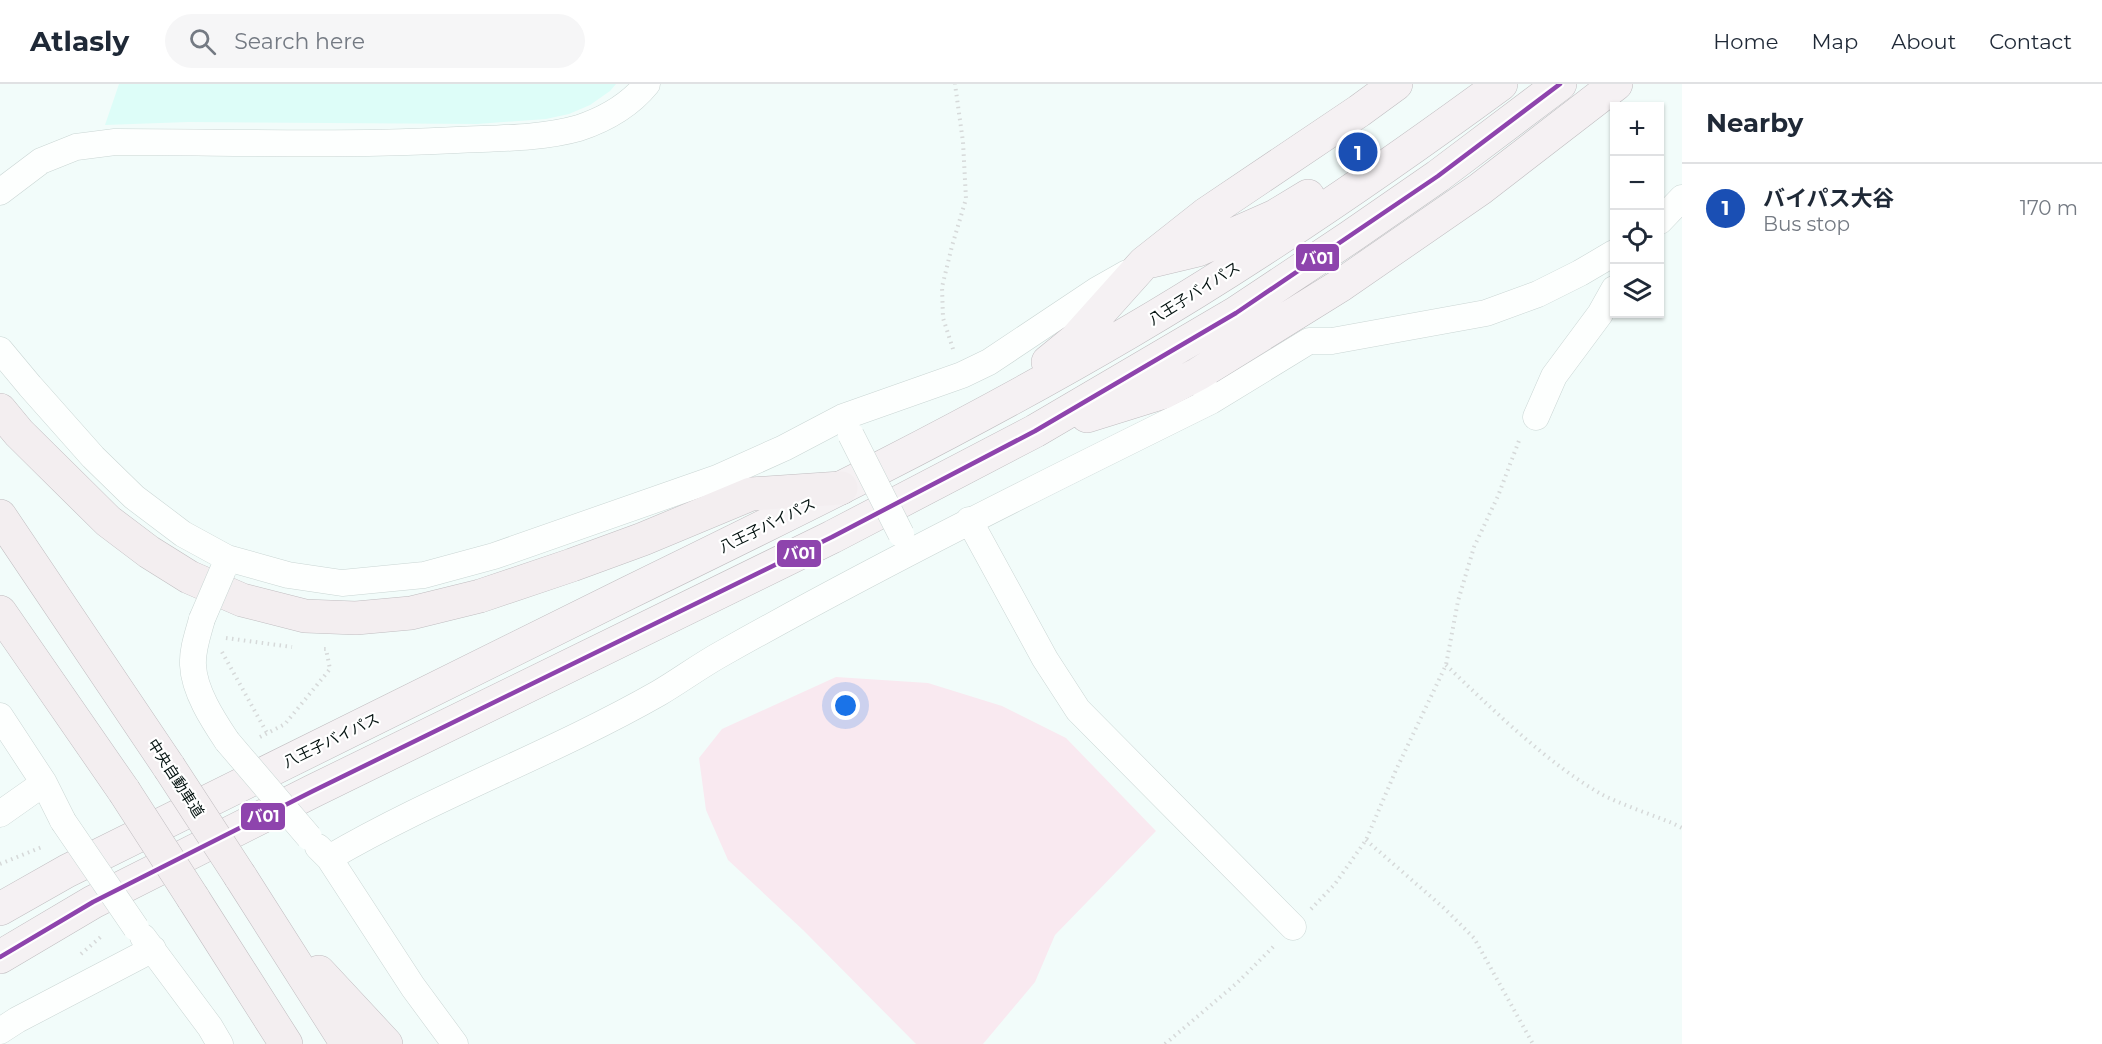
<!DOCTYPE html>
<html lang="en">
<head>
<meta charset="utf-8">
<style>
	body { margin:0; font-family:Montserrat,"Noto Sans JP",sans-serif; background:#f6f6f7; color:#1f2937 }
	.controls { position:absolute; right:18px; top:18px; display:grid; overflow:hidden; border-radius:0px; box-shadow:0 2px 4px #0004 }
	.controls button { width:54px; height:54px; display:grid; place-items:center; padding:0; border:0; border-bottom:2px solid #e0e1e3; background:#fff; color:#1f2937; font:30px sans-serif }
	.you { position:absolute; left:846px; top:622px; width:21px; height:21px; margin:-15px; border:4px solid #fff; border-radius:50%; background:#1a73e8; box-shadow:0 0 0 9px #1a73e833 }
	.badge { display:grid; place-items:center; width:39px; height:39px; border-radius:50%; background:#d93025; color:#fff; font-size:20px; font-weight:700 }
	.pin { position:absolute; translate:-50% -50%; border:3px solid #fff; box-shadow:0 2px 6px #0006 }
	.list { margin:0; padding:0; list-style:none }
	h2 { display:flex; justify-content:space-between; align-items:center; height:78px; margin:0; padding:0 24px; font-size:26px }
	h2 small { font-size:20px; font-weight:400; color:#747a83 }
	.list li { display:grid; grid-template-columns:39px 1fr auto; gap:18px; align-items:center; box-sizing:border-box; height:90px; padding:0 24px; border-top:2px solid #e0e1e3 }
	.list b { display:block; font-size:22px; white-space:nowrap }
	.list p { margin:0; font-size:20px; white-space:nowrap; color:#747a83 }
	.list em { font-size:20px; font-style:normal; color:#747a83 }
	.icon { flex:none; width:33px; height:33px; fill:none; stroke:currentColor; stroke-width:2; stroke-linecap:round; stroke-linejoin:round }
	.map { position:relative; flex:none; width:1682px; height:960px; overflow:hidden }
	header { display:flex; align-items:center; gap:36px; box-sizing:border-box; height:84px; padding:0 30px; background:#fff; border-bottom:2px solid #e0e1e3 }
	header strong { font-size:28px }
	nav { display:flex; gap:33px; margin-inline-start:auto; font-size:21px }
	.search { width:420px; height:54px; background:#f6f6f7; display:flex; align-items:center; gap:15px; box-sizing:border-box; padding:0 21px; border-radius:33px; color:#747a83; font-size:22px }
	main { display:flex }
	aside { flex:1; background:#fff }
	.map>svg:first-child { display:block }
	.built { fill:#ddfdf8 }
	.green { fill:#f9e9f0 }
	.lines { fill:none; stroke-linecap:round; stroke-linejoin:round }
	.minor-casing { stroke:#cad6d4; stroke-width:27 }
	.trunk-casing { stroke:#c0bdc0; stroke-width:34 }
	.motorway-casing { stroke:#c0bdc0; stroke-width:34 }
	.path { stroke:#d6d9d9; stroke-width:4; stroke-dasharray:1.5 4.5; stroke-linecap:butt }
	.minor { stroke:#fdfffe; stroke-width:26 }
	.trunk { stroke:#f5f1f3; stroke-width:33 }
	.motorway { stroke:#f3eef0; stroke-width:33 }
	.minor-bridge-casing { stroke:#cad6d4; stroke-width:27; stroke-linecap:butt }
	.motorway-bridge-casing { stroke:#c0bdc0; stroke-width:34; stroke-linecap:butt }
	.minor-bridge { stroke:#fdfffe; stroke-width:26 }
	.motorway-bridge { stroke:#f3eef0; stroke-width:33 }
	.bus-1-casing { stroke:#fff; stroke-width:9 }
	.bus-1 { stroke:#8e44ad; stroke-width:4.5 }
	.labels { text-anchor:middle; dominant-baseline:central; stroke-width:4.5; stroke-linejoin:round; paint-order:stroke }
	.street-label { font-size:15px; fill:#051311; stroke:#fff }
	.line-badge { stroke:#fff; stroke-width:2 }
	.badge-label { font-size:16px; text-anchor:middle; font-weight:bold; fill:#fff }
</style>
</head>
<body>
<header>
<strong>Atlasly</strong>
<div class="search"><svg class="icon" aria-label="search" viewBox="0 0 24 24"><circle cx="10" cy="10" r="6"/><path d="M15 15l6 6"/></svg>Search here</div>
<nav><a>Home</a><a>Map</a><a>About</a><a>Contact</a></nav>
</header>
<main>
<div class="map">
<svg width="1682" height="960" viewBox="0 0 1682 960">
	<rect width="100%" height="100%" fill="#f2fcfa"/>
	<path class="built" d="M119 0H616L610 7 590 21 569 30 546 35 477 40 188 38 105 41Z"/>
	<path class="green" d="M836 593 928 599 1002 622 1066 654 1156 747 1055 851 1035 898 983 960H916L803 846 728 776 706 726 699 674 722 645Z"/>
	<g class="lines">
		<defs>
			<path id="minor" d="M0 108 41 77 76 63 115 58C229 58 343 62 457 56 497 54 540 55 579 44 606 35 629 22 647 0
				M1660 137 1682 114
				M0 266 30 302 93 373 134 413 183 450 227 474 288 491 342 499 424 491 494 472 717 394 784 364 843 333 962 291 989 278 1097 206 1127 189
				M1211 317 1309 257H1332L1486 229 1538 210 1580 189 1614 169
				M1536 333 1554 292 1600 230 1614 205
				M969 436 1045 575 1078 626 1293 843
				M202 535C198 550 192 566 193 581 194 607 213 636 227 657
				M0 632 44 699 63 737
				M0 730 44 699
				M318 763 329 774 413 903 455 960
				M329 774C435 712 552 670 659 609 681 596 701 581 723 569 883 479 1047 398 1211 317L1198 290
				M143 853 210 943 220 960
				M0 947 17 936 153 865"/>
			<path id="trunk" d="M1152 177 1198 166 1275 132 1308 112
				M1048 278 1075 256 1144 179 1206 130 1359 27 1396 0
				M1087 332 1164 308 1198 290 1341 201 1480 105 1616 0
				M0 825 67 787C254 694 441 602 628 509 798 426 968 343 1131 247 1259 172 1381 88 1501 0
				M0 873 93 818 313 707 832 453 1035 347 1236 229 1350 153 1438 92 1560 0"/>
			<path id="motorway" d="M0 326 19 349 108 437 149 468 189 493 242 516 305 532 356 534 411 529 480 512 572 481 643 455 751 410 841 404
				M0 432 169 683
				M0 528 124 707
				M240 792 347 960
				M193 814 286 960
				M319 888 386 960"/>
		</defs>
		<use href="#minor" class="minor-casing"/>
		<use href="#trunk" class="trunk-casing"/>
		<use href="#motorway" class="motorway-casing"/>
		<path class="path" d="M953 265 943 234 942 203 952 162 966 115 963 58 955 0
			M226 554 292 563
			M222 568 267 649
			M1446 581C1491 624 1549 681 1603 711 1625 722 1650 730 1672 739L1682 744
			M260 653 285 640 330 585 326 565H324
			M1366 756 1445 825 1474 854 1533 960
			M0 780 42 763
			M1311 825 1335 800 1366 756 1396 686 1446 581 1458 517 1474 463 1498 412 1520 354
			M81 870 103 851
			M1165 960 1237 899 1274 862"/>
		<use href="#minor" class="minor"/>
		<use href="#trunk" class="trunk"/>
		<use href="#motorway" class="motorway"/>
		<defs>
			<path id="minor-bridge" d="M851 351 901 450
				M202 535 223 486
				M227 657 309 753
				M63 737 136 844"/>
			<path id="motorway-bridge" d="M169 683 240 792
				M124 707 193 814"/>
		</defs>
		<use href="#minor-bridge" class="minor-bridge-casing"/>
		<use href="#motorway-bridge" class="motorway-bridge-casing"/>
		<use href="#minor-bridge" class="minor-bridge"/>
		<use href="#motorway-bridge" class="motorway-bridge"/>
		<defs>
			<path id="bus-1" d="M0 873 93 818 313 707 832 453 1035 347 1236 229 1438 92 1560 0"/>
		</defs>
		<use href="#bus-1" class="bus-1-casing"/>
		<use href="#bus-1" class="bus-1"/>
	</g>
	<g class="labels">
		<g class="street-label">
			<text transform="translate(1194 209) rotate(-32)">八王子バイパス</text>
			<text transform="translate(767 441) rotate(-26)">八王子バイパス</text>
			<text transform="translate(331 656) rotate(-26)">八王子バイパス</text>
			<text transform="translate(176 694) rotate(57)">中央自動車道</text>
		</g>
	</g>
	<g class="line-badge">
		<rect x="1295" y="159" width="45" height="29" rx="6" fill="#8e44ad"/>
		<rect x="776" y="455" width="46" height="29" rx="6" fill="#8e44ad"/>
		<rect x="240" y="718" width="46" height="29" rx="6" fill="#8e44ad"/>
	</g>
	<g class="badge-label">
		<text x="1317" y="180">バ01</text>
		<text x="799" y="475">バ01</text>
		<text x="263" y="738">バ01</text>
	</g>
</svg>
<div class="controls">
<button>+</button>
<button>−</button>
<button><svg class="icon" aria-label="locate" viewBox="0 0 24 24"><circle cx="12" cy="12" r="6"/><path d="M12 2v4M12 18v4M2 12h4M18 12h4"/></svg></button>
<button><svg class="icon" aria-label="layers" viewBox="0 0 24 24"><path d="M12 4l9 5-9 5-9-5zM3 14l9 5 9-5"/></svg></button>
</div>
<div class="you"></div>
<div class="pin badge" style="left:1358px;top:68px;background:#1a4fb4">1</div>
</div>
<aside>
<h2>Nearby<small></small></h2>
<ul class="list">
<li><span class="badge" style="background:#1a4fb4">1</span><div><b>バイパス大谷</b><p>Bus stop</p></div><em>170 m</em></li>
</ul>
</aside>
</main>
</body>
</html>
